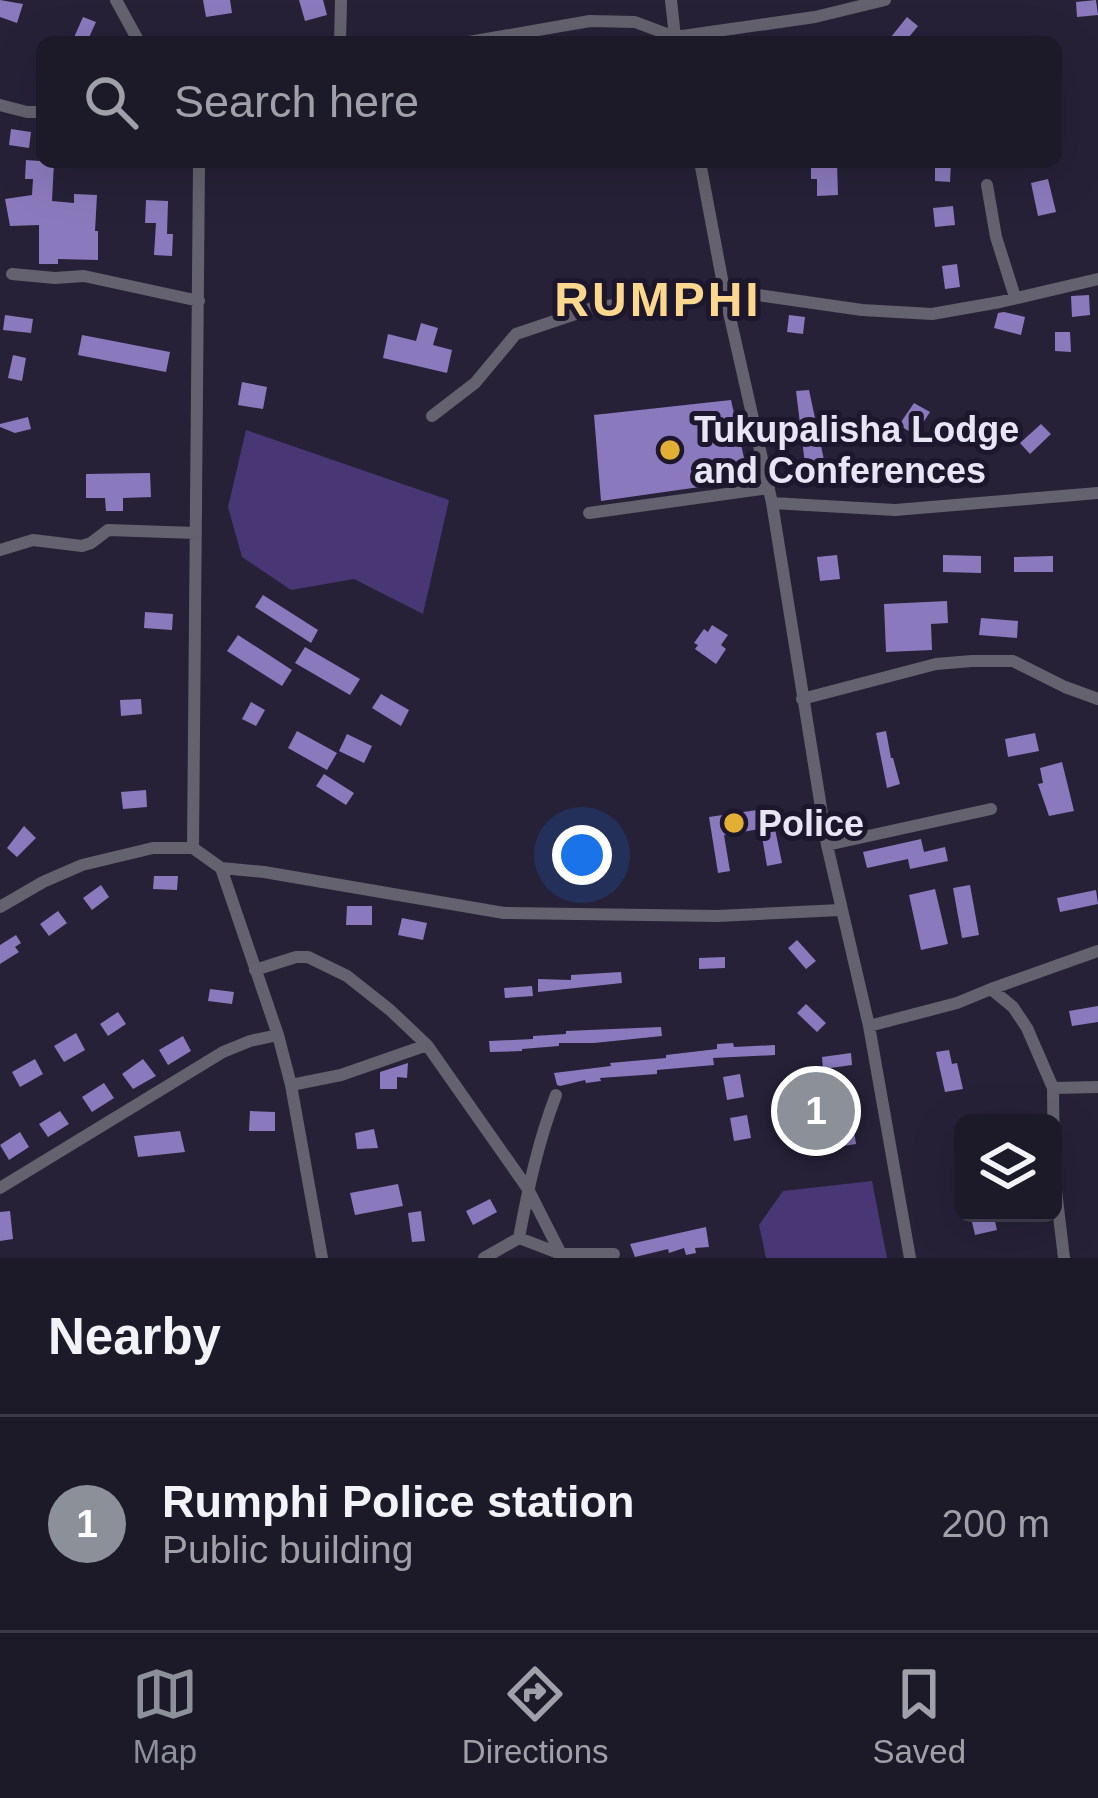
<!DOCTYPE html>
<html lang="en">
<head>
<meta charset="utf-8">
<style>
	body { margin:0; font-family:Arial,sans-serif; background:#292635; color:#f1f3f6 }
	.controls { position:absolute; right:36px; bottom:36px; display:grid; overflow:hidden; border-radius:18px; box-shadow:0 12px 48px #0002 }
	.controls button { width:108px; height:108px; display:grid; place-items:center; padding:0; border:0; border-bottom:3px solid #3a3846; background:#1c1929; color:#f1f3f6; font:60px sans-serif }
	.you { position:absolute; left:582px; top:855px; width:42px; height:42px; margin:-30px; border:9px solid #fff; border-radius:50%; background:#1a73e8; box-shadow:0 0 0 18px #1a73e833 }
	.badge { display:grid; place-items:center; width:78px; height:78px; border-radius:50%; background:#8c9099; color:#fff; font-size:39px; font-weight:700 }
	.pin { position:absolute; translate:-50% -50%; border:6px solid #fff; box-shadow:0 3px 12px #0006 }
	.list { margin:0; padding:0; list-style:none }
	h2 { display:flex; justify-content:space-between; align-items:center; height:156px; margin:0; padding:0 48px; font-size:51px }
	h2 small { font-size:39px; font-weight:400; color:#a0a0a8 }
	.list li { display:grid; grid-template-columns:78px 1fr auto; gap:36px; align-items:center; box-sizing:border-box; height:216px; padding:0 48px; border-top:3px solid #3a3846 }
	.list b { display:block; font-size:45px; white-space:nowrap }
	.list p { margin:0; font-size:39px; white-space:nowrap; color:#a0a0a8 }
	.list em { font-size:39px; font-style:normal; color:#a0a0a8 }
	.icon { flex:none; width:66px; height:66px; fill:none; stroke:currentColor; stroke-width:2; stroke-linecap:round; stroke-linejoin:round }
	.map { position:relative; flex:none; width:1098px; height:1258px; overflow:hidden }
	.search { position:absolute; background:#1c1929; box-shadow:0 12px 48px #0002; left:36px; right:36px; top:36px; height:132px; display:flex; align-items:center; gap:30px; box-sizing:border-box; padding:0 42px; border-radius:18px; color:#a0a0a8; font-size:45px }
	.sheet { height:372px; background:#1c1929 }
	nav { display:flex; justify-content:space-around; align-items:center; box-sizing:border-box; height:168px; border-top:3px solid #3a3846; background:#1c1929; font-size:33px; color:#a0a0a8 }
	nav a { display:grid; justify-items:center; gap:6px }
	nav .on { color:#8c9099 }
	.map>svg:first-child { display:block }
	.green { fill:#483774 }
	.building { fill:#8a7abd }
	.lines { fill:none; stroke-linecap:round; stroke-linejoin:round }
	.minor { stroke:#64626e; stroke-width:12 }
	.poi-dot { fill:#e3ae34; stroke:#1c172c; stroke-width:4.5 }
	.labels { text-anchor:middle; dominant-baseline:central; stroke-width:10; stroke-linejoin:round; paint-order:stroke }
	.poi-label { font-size:36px; font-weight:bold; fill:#e8e5f4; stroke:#1c172c; text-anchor:start }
	.district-label { font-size:48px; font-weight:bold; letter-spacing:3px; fill:#fcd88f; stroke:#1c172c }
</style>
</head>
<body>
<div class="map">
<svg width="1098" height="1258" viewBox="0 0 1098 1258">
	<rect width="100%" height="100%" fill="#262137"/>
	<path class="green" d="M246 430 449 500 423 614 354 579 291 590 242 557 228 507Z
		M872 1181 887 1258H766L759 1225 783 1191Z"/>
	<path class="building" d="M0 0 23 4 17 23 0 17Z
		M203 0H230L232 13 206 17Z
		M299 0H323L327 15 305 21Z
		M1096 0 1098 15 1077 17 1076 2Z
		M83 17 96 22 87 42H72Z
		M907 17 918 26 905 42H887Z
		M11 129 31 132 29 148 9 145Z
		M26 160 54 162 52 201 74 203V194L97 195 95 231H98V260L58 259V264H39V225L10 226 5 199 32 195 33 179H25Z
		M811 162H837L838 195 817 196V179H811Z
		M935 162H951L950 182 935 181Z
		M1048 179 1056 212 1038 216 1031 183Z
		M146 200 168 201 167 234H173L172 256 154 255 156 223H145Z
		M953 206 955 225 935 227 933 208Z
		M957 264 960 287 945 289 942 266Z
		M1089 295 1090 315 1072 317 1071 296Z
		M1004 312 1025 317 1021 335 994 328 998 313Z
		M5 315 33 319 31 333 3 330Z
		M789 315 805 317 803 334 787 332Z
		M421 323 438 328 433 345 452 350 447 373 383 358 388 334 416 341Z
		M1055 332H1070L1071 352 1055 351Z
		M82 335 170 352 166 372 78 355Z
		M13 355 26 358 22 381 8 378Z
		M242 382 267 387 263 409 238 405Z
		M809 390 824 460 805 464 796 391Z
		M731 400 749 480 601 501 594 415Z
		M914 403 930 412 915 435 899 425Z
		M28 417 31 429 15 433 0 427V424Z
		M1041 424 1051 434 1030 454 1020 443Z
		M150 473 151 497 123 498V511H106L105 498H86V474Z
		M837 555 840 579 820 581 817 557Z
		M943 555 981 556V573L943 572Z
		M1053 556V572H1014V557Z
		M263 595 318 630 311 643 255 607Z
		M947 601 948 623 931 624 932 650 886 652 884 604Z
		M145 612 173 614 172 630 144 628Z
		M981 618 1018 621 1017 638 979 635Z
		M712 625 728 635 721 645 726 649 716 664 695 649 698 645 694 643 704 629 708 632Z
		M238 635 292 670 282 686 227 651Z
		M305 647 360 679 350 695 295 663Z
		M381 694 409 710 401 726 372 708Z
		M141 699 142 714 121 716 120 700Z
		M251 702 265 710 256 726 242 719Z
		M297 731 337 753 327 770 288 748Z
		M886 731 891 758H893L900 784 887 788 876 733Z
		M1035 733 1039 751 1008 757 1005 739Z
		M347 734 372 746 364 763 339 751Z
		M1062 762 1074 811 1049 816 1038 784 1043 783 1040 768Z
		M324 774 354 793 346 805 316 786Z
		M146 790 147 807 123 809 121 792Z
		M757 810 760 829 724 835 730 871 718 873 709 817Z
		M24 826 36 838 17 857 7 848Z
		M775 829 782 863 767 866 761 831Z
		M921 839 924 852 945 847 948 861 910 869 908 859 867 868 863 852Z
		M154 876H178L177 890 153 889Z
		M101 885 109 897 92 910 83 898Z
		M970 885 979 935 962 938 953 888Z
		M935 889 948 944 921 950 909 895Z
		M1096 890 1098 904 1060 912 1057 898Z
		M347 906H372V925H346Z
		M58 911 67 923 49 936 40 924Z
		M402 918 427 923 423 940 398 935Z
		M16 935 21 943 15 947 19 952 0 964V945Z
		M797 940 816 961 806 969 788 948Z
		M725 957V968L699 969V958Z
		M621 972 622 983 538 992V979L571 980V975Z
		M532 986 533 996 505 998 504 988Z
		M210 989 234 992 232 1004 208 1001Z
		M806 1004 826 1023 817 1032 797 1013Z
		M1098 1006V1022L1072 1026 1069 1011Z
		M118 1012 126 1024 108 1036 100 1024Z
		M661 1027 662 1036 594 1043H559V1046L522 1049V1051L490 1052 489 1041 533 1039V1036L566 1034V1031Z
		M76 1033 85 1050 64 1062 54 1046Z
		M183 1036 191 1051 168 1065 159 1050Z
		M733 1043 734 1047 775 1045V1055L713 1058 714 1065 657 1070V1074L600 1078 601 1081 586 1083 585 1080 560 1086 557 1085 554 1073 611 1066 610 1063 666 1058V1055L717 1049V1044Z
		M949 1050 952 1064 957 1063 963 1089 945 1092 936 1052Z
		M851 1053 852 1065 823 1069 822 1057Z
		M35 1059 43 1074 20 1087 12 1072Z
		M143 1059 156 1076 133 1089 122 1074Z
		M408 1063 407 1078 397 1077V1089H380V1072Z
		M740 1074 744 1097 727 1100 723 1077Z
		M104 1083 114 1098 92 1112 82 1097Z
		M60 1111 69 1124 48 1137 39 1124Z
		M250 1111 275 1112V1131H249Z
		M747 1115 751 1138 734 1141 730 1118Z
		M374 1129 378 1148 357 1149 355 1133Z
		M180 1131 185 1152 138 1157 134 1136Z
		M854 1131 856 1144 825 1149 824 1136Z
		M20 1132 29 1147 9 1160 0 1145Z
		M398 1184 403 1206 355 1215 350 1193Z
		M490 1199 497 1212 473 1225 466 1211Z
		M10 1211 13 1239 0 1241V1212Z
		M421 1211 425 1241 412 1242 408 1213Z
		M970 1213H993L997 1230 975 1235Z
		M706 1227 709 1247 695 1248 696 1253 686 1255 684 1248 669 1253 668 1249 635 1257 630 1244Z"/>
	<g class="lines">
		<path class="minor" d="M116 0 139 42
			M671 0 675 37 815 17 885 0
			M340 42 341 0
			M469 42 590 21 635 22 675 37 676 41
			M0 105 27 112H42
			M700 162 725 295 772 503 827 845 869 1026 910 1258
			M987 185 996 237 1015 297
			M12 274 55 278 84 276 199 301
			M432 416 475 383 516 334 593 308 665 298 725 295H758L862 310 932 314 1000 302 1098 279
			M772 503 895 510 1098 493
			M589 513 769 488
			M0 550 33 540 82 546 91 543 108 530 196 533
			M802 699 936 664 972 661H1013L1065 687 1098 699
			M827 845 991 809
			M193 848 199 162
			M221 868 278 1035 291 1085 322 1258
			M0 907 43 882 82 865 153 848H193L221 868 264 872 504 913 717 916 840 910
			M255 970 296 957H308L347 976 390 1010 427 1045 528 1189 561 1254 560 1258
			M991 989 1098 951
			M869 1026 957 1003 991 989 1013 1007 1027 1028 1053 1088 1054 1174 1064 1258
			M291 1085 341 1075 427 1045
			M1053 1088 1098 1087
			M0 1188 223 1052 250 1041 278 1035
			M519 1238 561 1254H614
			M484 1258 519 1238C528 1189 538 1142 556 1095"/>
	</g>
	<g class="poi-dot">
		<circle cx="670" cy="450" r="12"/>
		<circle cx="734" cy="823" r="12"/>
	</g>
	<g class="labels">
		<g class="poi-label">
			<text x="694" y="429">Tukupalisha Lodge<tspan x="694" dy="41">and Conferences</tspan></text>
			<text x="758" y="823">Police</text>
		</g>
		<g class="district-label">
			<text x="658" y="299">RUMPHI</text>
		</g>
	</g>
</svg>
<div class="controls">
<button><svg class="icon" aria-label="layers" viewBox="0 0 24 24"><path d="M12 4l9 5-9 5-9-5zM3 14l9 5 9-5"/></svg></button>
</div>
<div class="you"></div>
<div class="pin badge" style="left:816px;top:1111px">1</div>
<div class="search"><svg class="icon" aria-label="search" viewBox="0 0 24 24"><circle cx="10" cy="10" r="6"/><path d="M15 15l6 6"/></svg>Search here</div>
</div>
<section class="sheet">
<h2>Nearby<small></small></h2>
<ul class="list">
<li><span class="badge">1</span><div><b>Rumphi Police station</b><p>Public building</p></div><em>200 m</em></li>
</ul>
</section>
<nav>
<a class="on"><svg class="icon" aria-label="map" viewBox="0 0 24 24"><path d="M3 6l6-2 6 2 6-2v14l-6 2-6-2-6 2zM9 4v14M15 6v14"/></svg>Map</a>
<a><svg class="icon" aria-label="directions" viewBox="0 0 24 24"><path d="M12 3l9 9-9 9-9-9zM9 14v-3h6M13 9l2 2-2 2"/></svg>Directions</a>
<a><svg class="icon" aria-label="saved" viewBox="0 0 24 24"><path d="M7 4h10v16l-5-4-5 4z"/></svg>Saved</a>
</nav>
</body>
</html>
